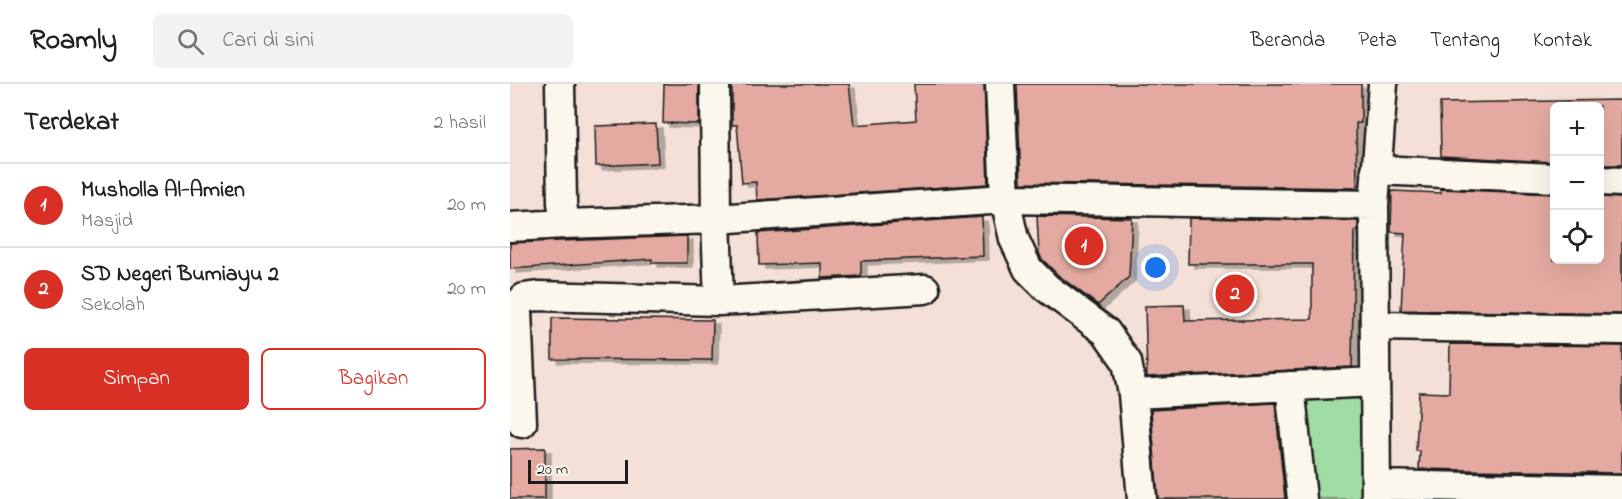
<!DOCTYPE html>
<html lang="id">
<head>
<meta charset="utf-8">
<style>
	body { margin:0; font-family:"Indie Flower",sans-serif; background:#f2f2f2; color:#222 }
	.controls { position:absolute; right:18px; top:18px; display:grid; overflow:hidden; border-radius:9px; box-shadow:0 6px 24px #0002 }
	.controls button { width:54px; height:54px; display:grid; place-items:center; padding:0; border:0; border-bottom:2px solid #e0e0e0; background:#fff; color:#222; font:30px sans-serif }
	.scale { position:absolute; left:18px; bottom:15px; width:100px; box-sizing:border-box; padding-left:6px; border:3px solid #1c1c1c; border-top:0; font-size:16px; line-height:21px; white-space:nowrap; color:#1c1c1c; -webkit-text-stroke:4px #fbf7ec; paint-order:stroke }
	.you { position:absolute; left:646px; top:184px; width:21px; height:21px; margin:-15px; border:4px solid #fff; border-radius:50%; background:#1a73e8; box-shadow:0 0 0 9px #1a73e833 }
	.badge { display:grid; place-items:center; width:39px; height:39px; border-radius:50%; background:#d93025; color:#fff; font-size:20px; font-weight:700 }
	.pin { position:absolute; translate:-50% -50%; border:3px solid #fff; box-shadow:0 2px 6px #0006 }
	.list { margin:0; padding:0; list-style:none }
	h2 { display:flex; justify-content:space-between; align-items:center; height:78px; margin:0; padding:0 24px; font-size:26px }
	h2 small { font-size:20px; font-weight:400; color:#767676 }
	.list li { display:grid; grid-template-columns:39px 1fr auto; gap:18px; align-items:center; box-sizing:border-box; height:84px; padding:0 24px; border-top:2px solid #e0e0e0 }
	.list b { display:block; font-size:22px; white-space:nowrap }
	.list p { margin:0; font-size:20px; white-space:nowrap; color:#767676 }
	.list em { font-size:20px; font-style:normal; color:#767676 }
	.actions { display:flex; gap:12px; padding:18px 24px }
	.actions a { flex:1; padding:14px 0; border:2px solid #d93025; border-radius:9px; text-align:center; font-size:21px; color:#d93025 }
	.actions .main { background:#d93025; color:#fff }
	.icon { flex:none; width:33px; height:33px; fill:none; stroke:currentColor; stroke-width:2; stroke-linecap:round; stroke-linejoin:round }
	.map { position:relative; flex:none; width:1112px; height:415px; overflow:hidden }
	header { display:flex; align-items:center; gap:36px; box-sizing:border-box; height:84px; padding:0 30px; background:#fff; border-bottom:2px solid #e0e0e0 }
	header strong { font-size:28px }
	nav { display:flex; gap:33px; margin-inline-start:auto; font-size:21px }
	.search { width:420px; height:54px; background:#f2f2f2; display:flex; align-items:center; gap:15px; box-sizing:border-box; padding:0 21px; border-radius:9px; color:#767676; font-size:22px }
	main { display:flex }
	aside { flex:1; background:#fff }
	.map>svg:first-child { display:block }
	.green { fill:#9edca4; stroke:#5d7c60; stroke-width:1.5 }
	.building { fill:#e4aaa1; stroke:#1c1c1c; stroke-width:1.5; filter:url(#shadow) }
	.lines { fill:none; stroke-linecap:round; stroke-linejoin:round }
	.minor-casing { stroke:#1c1c1c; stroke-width:33 }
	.minor { stroke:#fbf7ec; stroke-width:28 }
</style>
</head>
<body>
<header>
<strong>Roamly</strong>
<div class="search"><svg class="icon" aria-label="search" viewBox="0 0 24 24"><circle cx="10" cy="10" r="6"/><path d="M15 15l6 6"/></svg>Cari di sini</div>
<nav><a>Beranda</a><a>Peta</a><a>Tentang</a><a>Kontak</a></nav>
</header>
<main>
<aside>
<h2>Terdekat<small>2 hasil</small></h2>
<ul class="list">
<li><span class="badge">1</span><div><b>Musholla Al-Amien</b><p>Masjid</p></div><em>20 m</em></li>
<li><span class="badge">2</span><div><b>SD Negeri Bumiayu 2</b><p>Sekolah</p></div><em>20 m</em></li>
</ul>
<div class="actions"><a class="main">Simpan</a><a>Bagikan</a></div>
</aside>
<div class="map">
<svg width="1112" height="415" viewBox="0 0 1112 415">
	<defs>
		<filter id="shadow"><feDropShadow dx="6" dy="4" stdDeviation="0" flood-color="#0004"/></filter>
	</defs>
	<rect width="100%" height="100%" fill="#f4e0d6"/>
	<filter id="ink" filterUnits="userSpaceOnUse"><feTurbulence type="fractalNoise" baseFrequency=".0167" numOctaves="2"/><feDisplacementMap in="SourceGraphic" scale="12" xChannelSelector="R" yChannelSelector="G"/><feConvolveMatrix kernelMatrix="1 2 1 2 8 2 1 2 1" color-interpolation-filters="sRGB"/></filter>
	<g filter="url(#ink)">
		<path class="green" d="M855 308 856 415H801L789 311Z"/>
		<path class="building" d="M154 0H189V40L153 39Z
			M222 0H339L344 41 406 36 404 0H474L478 100 247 116 246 98 232 99 227 41H222Z
			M507 0H851V39H846L847 104 511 99Z
			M1112 16V81H1089V22H1044V78L931 72 930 19Z
			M146 40 148 79 86 82 85 42Z
			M931 105 1044 110V176H1089V113L1112 114V230L891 226 895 149 881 148 882 107 931 109Z
			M527 132 622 134 619 193 588 221 548 191 532 175 529 169Z
			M472 133 473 172 351 177V192L312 194V179L249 181 248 149Z
			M679 134 848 137V147H844L842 283 637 293 635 222 674 221 675 237 802 235V180H678Z
			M177 152V179H142V175L0 185V159Z
			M42 234 203 236 202 276 42 275Z
			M940 260 1112 262V389L909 385 910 367H906L909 308 939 309Z
			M765 319 775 415H648L641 326Z
			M35 364V415H0V365Z"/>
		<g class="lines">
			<defs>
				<path id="minor" d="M50 0 52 119 55 140 206 135 495 115 864 121
					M205 0 206 135 209 217
					M490 0 495 115 504 155 518 185 537 204 596 248 617 278 623 310 632 415
					M866 86 1044 94
					M1090 97 1112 98
					M0 143 55 140
					M866 242 1112 246
					M780 302 792 415
					M623 310 865 298
					M12 339 7 227 8 221 14 214 28 212 209 217 415 205
					M866 401 1112 406
					M866 415 864 121 873 0"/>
			</defs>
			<use href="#minor" class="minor-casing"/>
			<use href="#minor" class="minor"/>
		</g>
	</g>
</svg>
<div class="controls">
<button>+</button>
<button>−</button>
<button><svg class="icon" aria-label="locate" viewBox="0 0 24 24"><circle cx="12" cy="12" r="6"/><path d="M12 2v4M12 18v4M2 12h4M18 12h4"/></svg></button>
</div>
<div class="scale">20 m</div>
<div class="you"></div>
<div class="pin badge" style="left:574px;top:162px">1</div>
<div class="pin badge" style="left:725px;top:210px">2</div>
</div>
</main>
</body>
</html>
